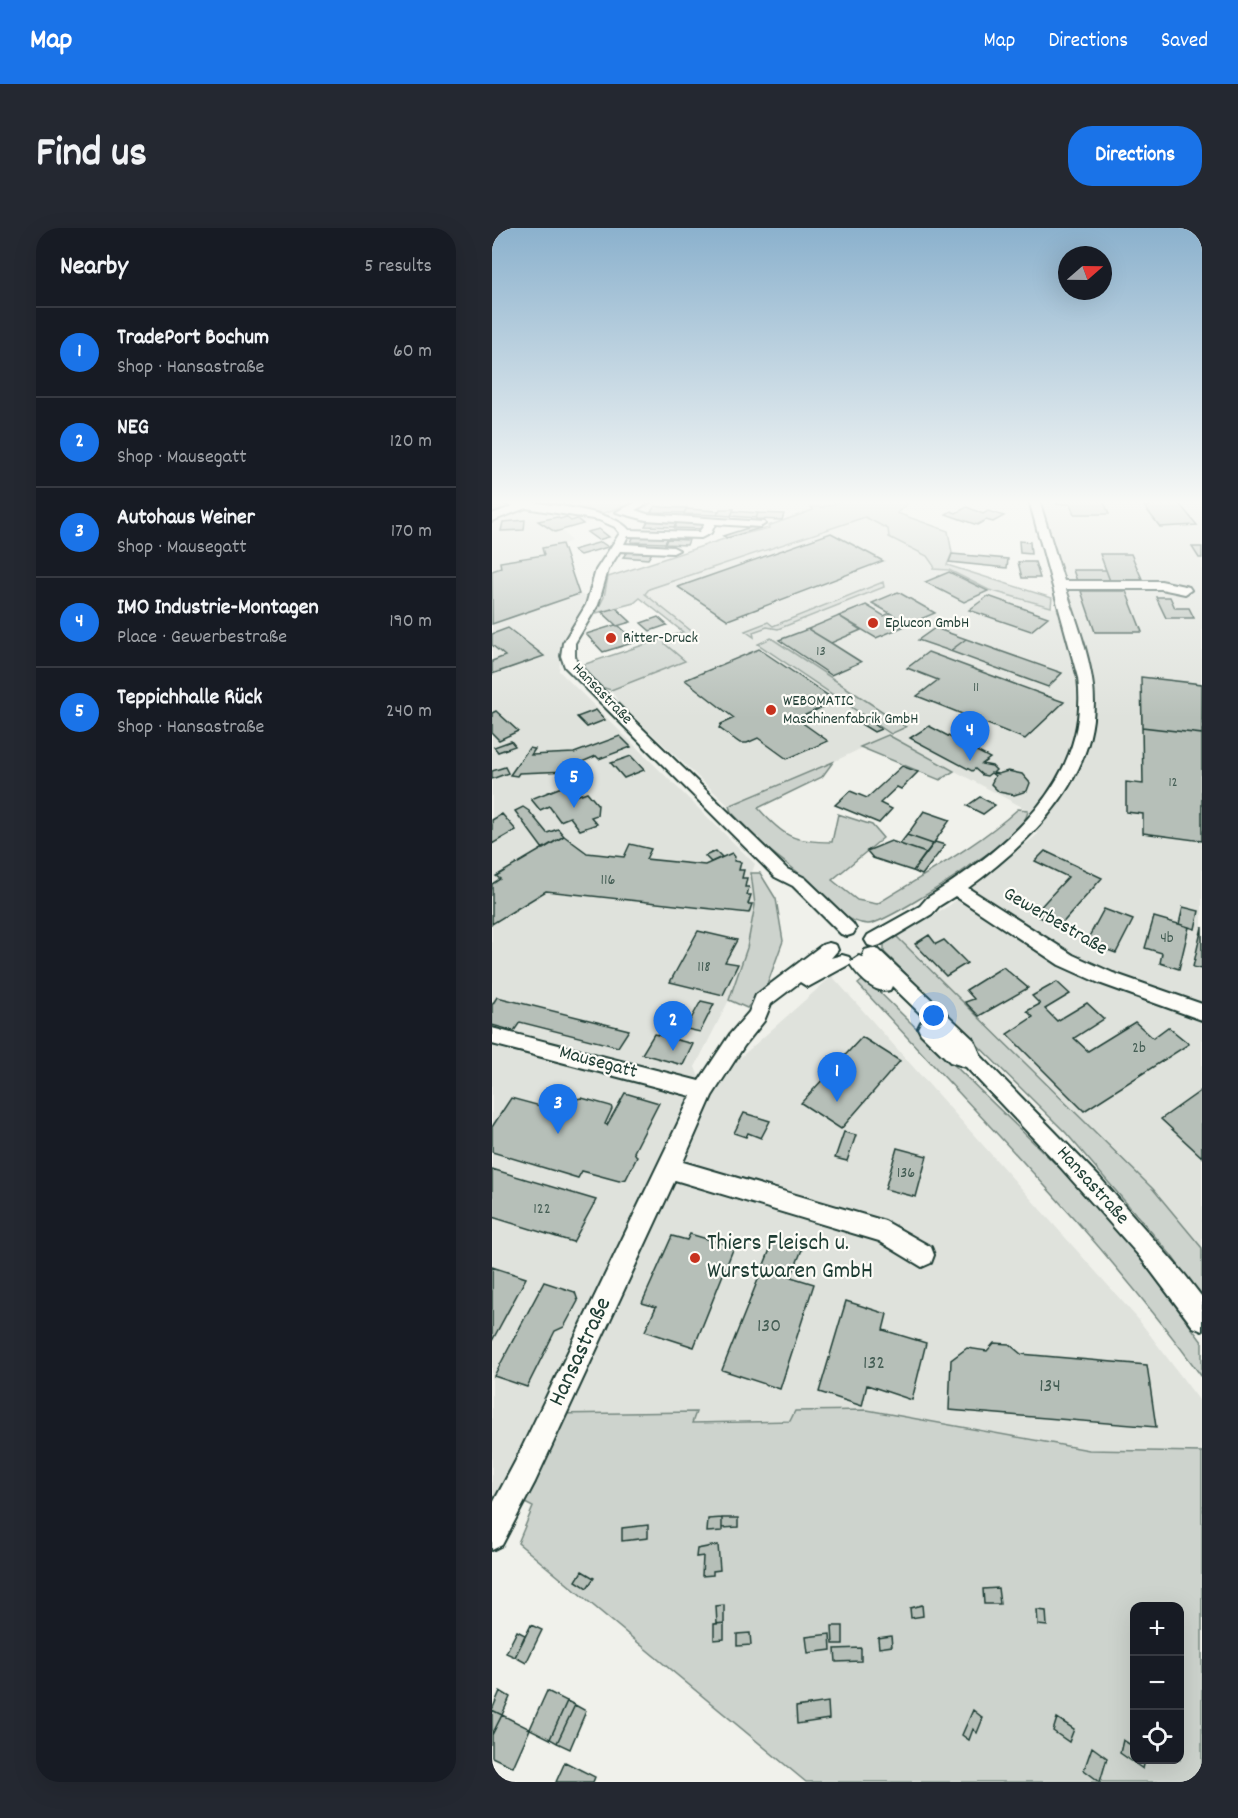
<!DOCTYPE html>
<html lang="en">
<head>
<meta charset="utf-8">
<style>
	body { margin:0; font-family:Dekko,sans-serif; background:#242831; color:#f1f3f6 }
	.controls { position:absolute; right:18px; bottom:18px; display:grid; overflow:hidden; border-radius:12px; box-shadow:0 6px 24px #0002 }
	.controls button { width:54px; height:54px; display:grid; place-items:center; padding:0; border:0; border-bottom:2px solid #363941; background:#171b24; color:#f1f3f6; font:30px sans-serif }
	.compass { position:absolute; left:566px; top:18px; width:54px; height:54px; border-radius:50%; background:#171b24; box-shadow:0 6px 24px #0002; rotate:70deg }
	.you { position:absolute; left:442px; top:788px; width:21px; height:21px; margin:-15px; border:4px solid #fff; border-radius:50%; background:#1a73e8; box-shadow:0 0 0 9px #1a73e833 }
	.badge { display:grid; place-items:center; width:39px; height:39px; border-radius:50%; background:#1a73e8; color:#fff; font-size:20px; font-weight:700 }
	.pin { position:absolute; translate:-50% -50px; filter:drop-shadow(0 2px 3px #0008) }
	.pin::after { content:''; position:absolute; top:32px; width:21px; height:18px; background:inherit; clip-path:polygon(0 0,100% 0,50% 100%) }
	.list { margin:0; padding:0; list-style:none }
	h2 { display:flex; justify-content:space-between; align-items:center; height:78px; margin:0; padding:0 24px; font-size:26px }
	h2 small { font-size:20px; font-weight:400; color:#9ea1a6 }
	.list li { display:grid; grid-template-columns:39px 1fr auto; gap:18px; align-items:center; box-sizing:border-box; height:90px; padding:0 24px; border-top:2px solid #363941 }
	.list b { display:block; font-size:22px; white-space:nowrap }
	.list p { margin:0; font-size:20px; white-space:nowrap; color:#9ea1a6 }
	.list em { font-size:20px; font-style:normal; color:#9ea1a6 }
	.icon { flex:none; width:33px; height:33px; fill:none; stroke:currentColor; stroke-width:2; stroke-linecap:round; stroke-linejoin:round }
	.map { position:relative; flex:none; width:710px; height:1554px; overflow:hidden; border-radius:24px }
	header { display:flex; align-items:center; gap:36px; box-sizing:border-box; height:84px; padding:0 30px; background:#1a73e8; color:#fff }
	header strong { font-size:28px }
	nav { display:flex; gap:33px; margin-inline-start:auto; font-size:21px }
	.intro { display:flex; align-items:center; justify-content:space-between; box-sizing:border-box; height:144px; padding:0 36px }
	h1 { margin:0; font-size:42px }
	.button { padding:15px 27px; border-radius:24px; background:#1a73e8; color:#fff; font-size:21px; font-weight:700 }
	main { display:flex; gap:36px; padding:0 36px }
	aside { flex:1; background:#171b24; border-radius:24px; box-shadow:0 6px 24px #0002 }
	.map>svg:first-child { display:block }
	.built { fill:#dfe2dc }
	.green { fill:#cdd3cd; stroke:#768880; stroke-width:1.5; fill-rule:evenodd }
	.building { fill:#b6bfb8; stroke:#1f3d34; stroke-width:1.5 }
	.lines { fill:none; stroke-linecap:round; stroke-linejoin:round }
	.minor-casing { stroke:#1f3d34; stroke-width:4 }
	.minor { fill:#fdfcf7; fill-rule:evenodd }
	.poi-dot { fill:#c8321e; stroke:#fdfcf7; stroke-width:2 }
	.labels { text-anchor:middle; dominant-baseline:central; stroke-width:4.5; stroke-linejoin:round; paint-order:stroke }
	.far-number-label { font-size:14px; fill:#455e55 }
	.far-poi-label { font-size:16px; fill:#1f3d34; stroke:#fdfcf7; text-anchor:start }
	.far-street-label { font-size:16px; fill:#1f3d34; stroke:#fdfcf7 }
	.number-label { font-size:16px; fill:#455e55 }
	.street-label { font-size:20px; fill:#1f3d34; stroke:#fdfcf7 }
	.near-number-label { font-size:20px; fill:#455e55 }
	.near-poi-label { font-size:24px; fill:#1f3d34; stroke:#fdfcf7; text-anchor:start }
	.near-street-label { font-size:24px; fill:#1f3d34; stroke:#fdfcf7 }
</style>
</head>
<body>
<header>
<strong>Map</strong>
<nav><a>Map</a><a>Directions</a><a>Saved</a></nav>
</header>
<div class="intro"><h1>Find us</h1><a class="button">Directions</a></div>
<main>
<aside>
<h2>Nearby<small>5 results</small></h2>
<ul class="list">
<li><span class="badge">1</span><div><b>TradePort Bochum</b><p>Shop · Hansastraße</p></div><em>60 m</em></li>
<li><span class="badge">2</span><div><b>NEG</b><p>Shop · Mausegatt</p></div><em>120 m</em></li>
<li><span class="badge">3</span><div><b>Autohaus Weiner</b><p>Shop · Mausegatt</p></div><em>170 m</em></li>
<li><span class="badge">4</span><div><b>IMO Industrie-Montagen</b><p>Place · Gewerbestraße</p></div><em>190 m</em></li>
<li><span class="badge">5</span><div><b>Teppichhalle Rück</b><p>Shop · Hansastraße</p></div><em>240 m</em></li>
</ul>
</aside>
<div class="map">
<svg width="710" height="1554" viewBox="0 0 710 1554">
	<rect width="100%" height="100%" fill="#f0f1eb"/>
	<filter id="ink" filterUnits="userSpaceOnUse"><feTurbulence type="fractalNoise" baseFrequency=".0167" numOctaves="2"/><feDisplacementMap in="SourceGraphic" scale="12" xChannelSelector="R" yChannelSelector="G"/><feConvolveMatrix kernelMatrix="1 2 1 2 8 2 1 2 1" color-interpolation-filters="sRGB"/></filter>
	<g filter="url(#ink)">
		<path class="built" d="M547 272H710V1020L661 961 404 708 458 677 546 606 536 582 399 509 413 498 279 410 267 416 399 506 341 534 237 578 128 476 119 462 192 433 172 416 202 405 152 365 157 361 373 289 396 301 397 309 435 328 442 341 457 342 497 362 559 379 581 382Z
			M0 276 100 293 70 302 79 313 70 317 87 366 95 369 70 415 67 443 263 636 259 647 263 677 255 720 237 772 203 839 212 862 340 748 646 1091 710 1176V1224L597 1223 375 1182 303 1183 298 1192 200 1195 204 1185 60 1186 0 1292Z"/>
		<path class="green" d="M28 272H149L112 285Z
			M354 272H420L405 285 456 303 460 325 455 337 560 370 559 379 497 362 457 342 441 341 442 338 435 328 397 309 396 301 373 289 157 361 153 366 203 406 173 416 193 433 119 462 109 459 90 437 191 404 148 370 142 375 104 385 112 369 116 349 235 310 277 300 276 298 321 282 319 279H331Z
			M391 354 392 359 286 401 275 399 261 404 262 409 253 403 276 394 281 398Z
			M279 410 414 499 399 506 266 416Z
			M396 507 462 543 448 552 368 519Z
			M341 534 330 549 266 580C292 609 301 614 340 614L346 586 380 597 391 610 340 652 365 672 385 676C433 646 484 619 526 581L536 582C534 603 496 625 479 637 463 649 391 696 376 696 349 695 328 664 310 648 299 638 286 630 274 619 262 608 251 596 239 584L237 578Z
			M259 645H268L284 671 291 713 275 757 255 780 237 772 255 720 263 677Z
			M404 708 661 961 710 1020V1070L679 1027 574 905 392 724V714Z
			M373 750 582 954 651 1034 710 1114V1149C608 1008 483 884 366 756Z
			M375 1182 597 1222 710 1224V1554H314L26 1315 41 1279 33 1275 60 1186 204 1184 200 1195 298 1193 303 1183ZM642 1378H688V1532H642Z"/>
		<path class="building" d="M563 272H611L617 286H582L578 276H564Z
			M685 273 705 297 668 299 652 278H658L655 274Z
			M163 278 171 279 195 280 192 285 159 284Z
			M475 279 491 286 496 283 512 288 501 294 494 292 485 297 454 286 459 283 464 285Z
			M194 281 227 283 225 287 192 286Z
			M228 281H242L239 288 225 287Z
			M241 283 266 285 264 290 239 288Z
			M266 285 292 286 290 292 264 291Z
			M65 289 68 291 74 289 79 293 85 291 91 296 63 304 46 293Z
			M33 292 32 302 9 303 11 294Z
			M156 293 185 294 182 299 153 298Z
			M185 295 213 296 210 301 182 300Z
			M265 297 269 300 235 310 231 308Z
			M107 301 117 309 106 312 95 304Z
			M339 305 391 333 236 392 186 359Z
			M142 308 176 310 173 315 139 314Z
			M175 311 197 312 195 317 173 316Z
			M527 313 538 314 539 326 528 325Z
			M109 314 116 319 88 327 81 322Z
			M70 316 87 366 0 396V343L9 340 8 334 52 327 50 320Z
			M700 319H710V330H707Z
			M135 324 160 325 156 331 131 329Z
			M460 326 516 331 515 340 457 334Z
			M608 326H639L651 353H618Z
			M526 334H543L548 350H530Z
			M581 342H614L618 353H585Z
			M457 344 496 363 472 374 433 354Z
			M589 363H634L650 404H603Z
			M406 364 443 385 417 396 380 375Z
			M496 368 556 389 539 403 477 382Z
			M664 369H678L683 380H697L702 390H674Z
			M374 377 392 388 398 385 403 388 397 391 411 399 384 410 347 388Z
			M124 380 139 394 125 398 110 384Z
			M347 388 369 402 339 415 316 401Z
			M166 389 175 397 158 403 149 395Z
			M123 397 127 398 144 414 111 424 94 406Z
			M16 400 52 428 0 446V433L13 428 0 417V406Z
			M443 400 474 411 458 423 426 412Z
			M316 401 339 415 369 434 339 447 287 412Z
			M474 411 570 445 556 459 458 423Z
			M267 421 344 473 305 491 336 513 295 531 266 510 255 515H248L227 500 229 496 242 490 193 452Z
			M436 424 555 468 572 474 533 511 425 468 446 452 415 440Z
			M649 449 710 456V506L650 499Z
			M104 482 113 492 95 499 85 489Z
			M4 483 26 503 7 512 0 505V485Z
			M376 492 389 501 382 504 369 496Z
			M437 498 498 530 490 536 500 538 504 542 501 545 506 546 516 543 530 546 538 555 535 563 522 567 507 564 499 556 503 548 499 545 495 548 490 547 483 541 480 543 418 510Z
			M650 499 710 506V613L651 605V586L634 584V554L651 556Z
			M128 508 139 519 107 531 104 528 90 534H79L77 543 27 545 25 548 18 547 37 520 43 521 39 527 82 525Z
			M19 513 23 518 6 524 2 519Z
			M139 528 152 542 132 550 119 535Z
			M410 538 426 544 409 561 405 559 388 575 400 581 387 595 343 577 358 563 375 570Z
			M13 539 16 545 0 551V543Z
			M72 558 81 569 95 564 106 577 105 587 99 589 105 596 88 602 78 589 68 593 57 578 48 582 39 571Z
			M488 569 503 577 491 586 475 578Z
			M31 579 37 583 55 605 66 601 72 608 51 621 23 583Z
			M432 583 458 592 441 616 415 607Z
			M10 586 24 602 0 616V592Z
			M415 607 441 616 434 625 408 616Z
			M72 608 95 625 132 629 138 616 159 621 154 631 213 637 240 625 243 629 242 633 249 634 247 642H252L250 650H255L253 659H257L255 667H259L256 676H260L257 685 54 663 0 696V656L8 651 4 648Z
			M399 613 434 625 421 643 381 630 375 623Z
			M443 614 453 617 430 647 421 643Z
			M224 623 230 629 219 634 213 628Z
			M553 623 610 650 567 699 542 686 576 649 543 633Z
			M691 679 707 683 703 701 687 696Z
			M612 681 641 692 624 725 594 714Z
			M662 689 697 699 687 741 668 735 670 725 653 720Z
			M710 699V741L701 739Z
			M206 703 245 712 233 734 246 736 231 767 178 754Z
			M437 707 444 716 452 712 475 735 454 748 423 716Z
			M511 739 536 760 487 788 473 774 482 771 474 762Z
			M565 754 578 766 553 781 565 793 595 775 612 791 582 810 596 823 643 794 661 810 676 799 697 816 592 883 515 806 541 789 535 783 548 776 540 768Z
			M5 769 137 802 126 819 28 794 22 803 0 797V777Z
			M209 773 222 776 208 804 186 799 192 790 199 791Z
			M162 806 201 816 191 837 150 826Z
			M370 809 408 833 349 901 309 875Z
			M710 862V929L669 891Z
			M133 865 167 875 142 924 145 929 134 951 127 953 90 943 86 950 0 924V899L19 870 74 885 84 871 90 870 119 878 120 881 113 896 115 897Z
			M252 885 278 893 269 910 256 905 254 909 242 905Z
			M352 904 364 907 355 933 343 930Z
			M405 920 435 928 424 969 393 961Z
			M0 941 104 972 81 1014 0 989Z
			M198 1006 242 1019 202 1119 153 1103 164 1079 150 1075 180 1008 195 1012Z
			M283 1009 311 1019 299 1049 322 1056 288 1161 230 1142Z
			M0 1039 34 1050 0 1113Z
			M52 1054 83 1064 86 1073 72 1099 63 1103 35 1159 2 1148Z
			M354 1073 395 1086 391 1102 434 1115 420 1172 375 1157 370 1178 327 1164Z
			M502 1115 517 1116 529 1126 655 1137 664 1199 457 1182 459 1132 475 1120 495 1123Z
			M230 1290H246V1299L230 1300Z
			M230 1290V1303L215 1304 216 1291Z
			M156 1297V1310L130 1313V1300Z
			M226 1317 228 1342 221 1343V1347L210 1348 211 1328 204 1329 205 1321Z
			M90 1343 102 1350 95 1360 84 1353Z
			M506 1360 508 1376H492L491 1361Z
			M232 1377V1395L225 1396 224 1378Z
			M430 1377 431 1388 419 1390 418 1380Z
			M545 1382 554 1383 555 1398 546 1397Z
			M232 1395V1411L222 1412V1396Z
			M39 1397 50 1402 34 1435 23 1429Z
			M340 1398H351V1416H341Z
			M25 1403 33 1407 23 1429 14 1425Z
			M258 1405 259 1417 245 1418V1406Z
			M338 1406 339 1422 316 1425 314 1409Z
			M399 1408 400 1418 387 1420 386 1410Z
			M369 1420V1433L344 1434 343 1421Z
			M8 1463 18 1469 10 1487 0 1482Z
			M55 1463 75 1473 58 1511 38 1501Z
			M75 1473 83 1477 65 1515 58 1511Z
			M336 1474 337 1491 305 1496 304 1479Z
			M83 1477 94 1483 78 1521 65 1515Z
			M0 1482 10 1487 0 1507Z
			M481 1482 491 1490 485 1505 481 1501 477 1512 470 1507Z
			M10 1487 38 1501 21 1539 0 1529V1507Z
			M565 1490 582 1501 577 1514 561 1503Z
			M631 1512 642 1519V1532H653L651 1541 628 1525Z
			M600 1519 615 1530 608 1554 592 1542Z
			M73 1534 103 1549 101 1554H64Z"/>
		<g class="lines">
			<defs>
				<path id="minor" d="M1 272C29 272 121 280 137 302L207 304 213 296 154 292 124 284 149 272H163L143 282 155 286 272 294 273 296 268 299 223 296 219 305 209 310 136 308 132 316 181 319 187 322 181 325 128 323 116 342 106 377 83 415V428L86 438 295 641 313 650 361 696 364 701 361 706 355 708 349 706 301 658 283 649 73 439 69 428 71 415 94 377 104 342 128 305 123 299 107 292 34 280 0 293V286L21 278Z
					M537 272H547L572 353H669L697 359 699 362 693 366 669 361H574C584 392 597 425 601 458 611 545 540 613 476 660L581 727 621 745 710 776V792L607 755 567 737 463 668 447 678 440 686 388 717 382 719 376 717 373 712 376 707 428 678 435 670C513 621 599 553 586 450Z
					M337 715 344 717 346 722 339 730 350 727 357 729 359 733 367 728 372 730 371 727 373 722 380 720 387 722 482 812 489 828 608 950 693 1047 710 1069V1103L701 1099 649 1030 563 933 474 839 458 834 429 806 426 800 429 794 435 792 400 758 398 762C383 767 366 748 358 736L316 759 308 754 279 776 272 793 252 818 220 868 191 934 393 993 439 1019 442 1027 439 1035 430 1039 387 1013 183 952 43 1254 10 1317 0 1322V1277L23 1234 199 868 0 816V800L207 853 238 806 257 784 264 767 330 717Z"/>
			</defs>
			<use href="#minor" class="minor-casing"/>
			<use href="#minor" class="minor"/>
		</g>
	</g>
	<linearGradient id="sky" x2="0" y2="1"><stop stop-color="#8bb1cd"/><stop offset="0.56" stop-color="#f8f9f6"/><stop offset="1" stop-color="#f8f9f6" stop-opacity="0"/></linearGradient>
	<rect width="710" height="490" fill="url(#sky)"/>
	<g class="poi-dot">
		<circle cx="381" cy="395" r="6"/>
		<circle cx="119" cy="410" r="6"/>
		<circle cx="279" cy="482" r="6"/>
		<circle cx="203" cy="1030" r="6"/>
	</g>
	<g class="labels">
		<g class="far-number-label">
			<text x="329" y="424">13</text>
			<text x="484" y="460">11</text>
			<text x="681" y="555">12</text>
		</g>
		<g class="far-poi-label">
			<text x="393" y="395">Eplucon GmbH</text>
			<text x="131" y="410">Ritter-Druck</text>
			<text x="291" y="473">WEBOMATIC<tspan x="291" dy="18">Maschinenfabrik GmbH</tspan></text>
		</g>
		<g class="far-street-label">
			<text transform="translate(110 466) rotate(46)">Hansastraße</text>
		</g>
		<g class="number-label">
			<text x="116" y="652">116</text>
			<text x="675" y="710">4b</text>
			<text x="212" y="739">118</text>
			<text x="647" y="820">2b</text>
			<text x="414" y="945">136</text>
			<text x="50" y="981">122</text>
		</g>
		<g class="street-label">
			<text transform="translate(563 694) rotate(30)">Gewerbestraße</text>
			<text transform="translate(106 835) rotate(15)">Mausegatt</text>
			<text transform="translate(600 958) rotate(48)">Hansastraße</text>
		</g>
		<g class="near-number-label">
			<text x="277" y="1099">130</text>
			<text x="382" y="1136">132</text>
			<text x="558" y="1159">134</text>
		</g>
		<g class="near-poi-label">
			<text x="215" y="1016">Thiers Fleisch u.<tspan x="215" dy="28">Wurstwaren GmbH</tspan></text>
		</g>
		<g class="near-street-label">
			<text transform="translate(89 1124) rotate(-65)">Hansastraße</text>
		</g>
	</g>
</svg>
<div class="controls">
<button>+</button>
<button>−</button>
<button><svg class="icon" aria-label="locate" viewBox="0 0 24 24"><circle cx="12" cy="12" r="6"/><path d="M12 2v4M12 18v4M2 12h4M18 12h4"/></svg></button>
</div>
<svg class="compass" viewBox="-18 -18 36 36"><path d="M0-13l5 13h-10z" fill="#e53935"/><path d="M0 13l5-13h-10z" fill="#9ea1a6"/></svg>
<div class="you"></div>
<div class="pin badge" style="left:345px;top:874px">1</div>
<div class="pin badge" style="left:181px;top:823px">2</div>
<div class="pin badge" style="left:66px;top:906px">3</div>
<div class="pin badge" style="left:478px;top:533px">4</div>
<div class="pin badge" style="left:82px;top:580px">5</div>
</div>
</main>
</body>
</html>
